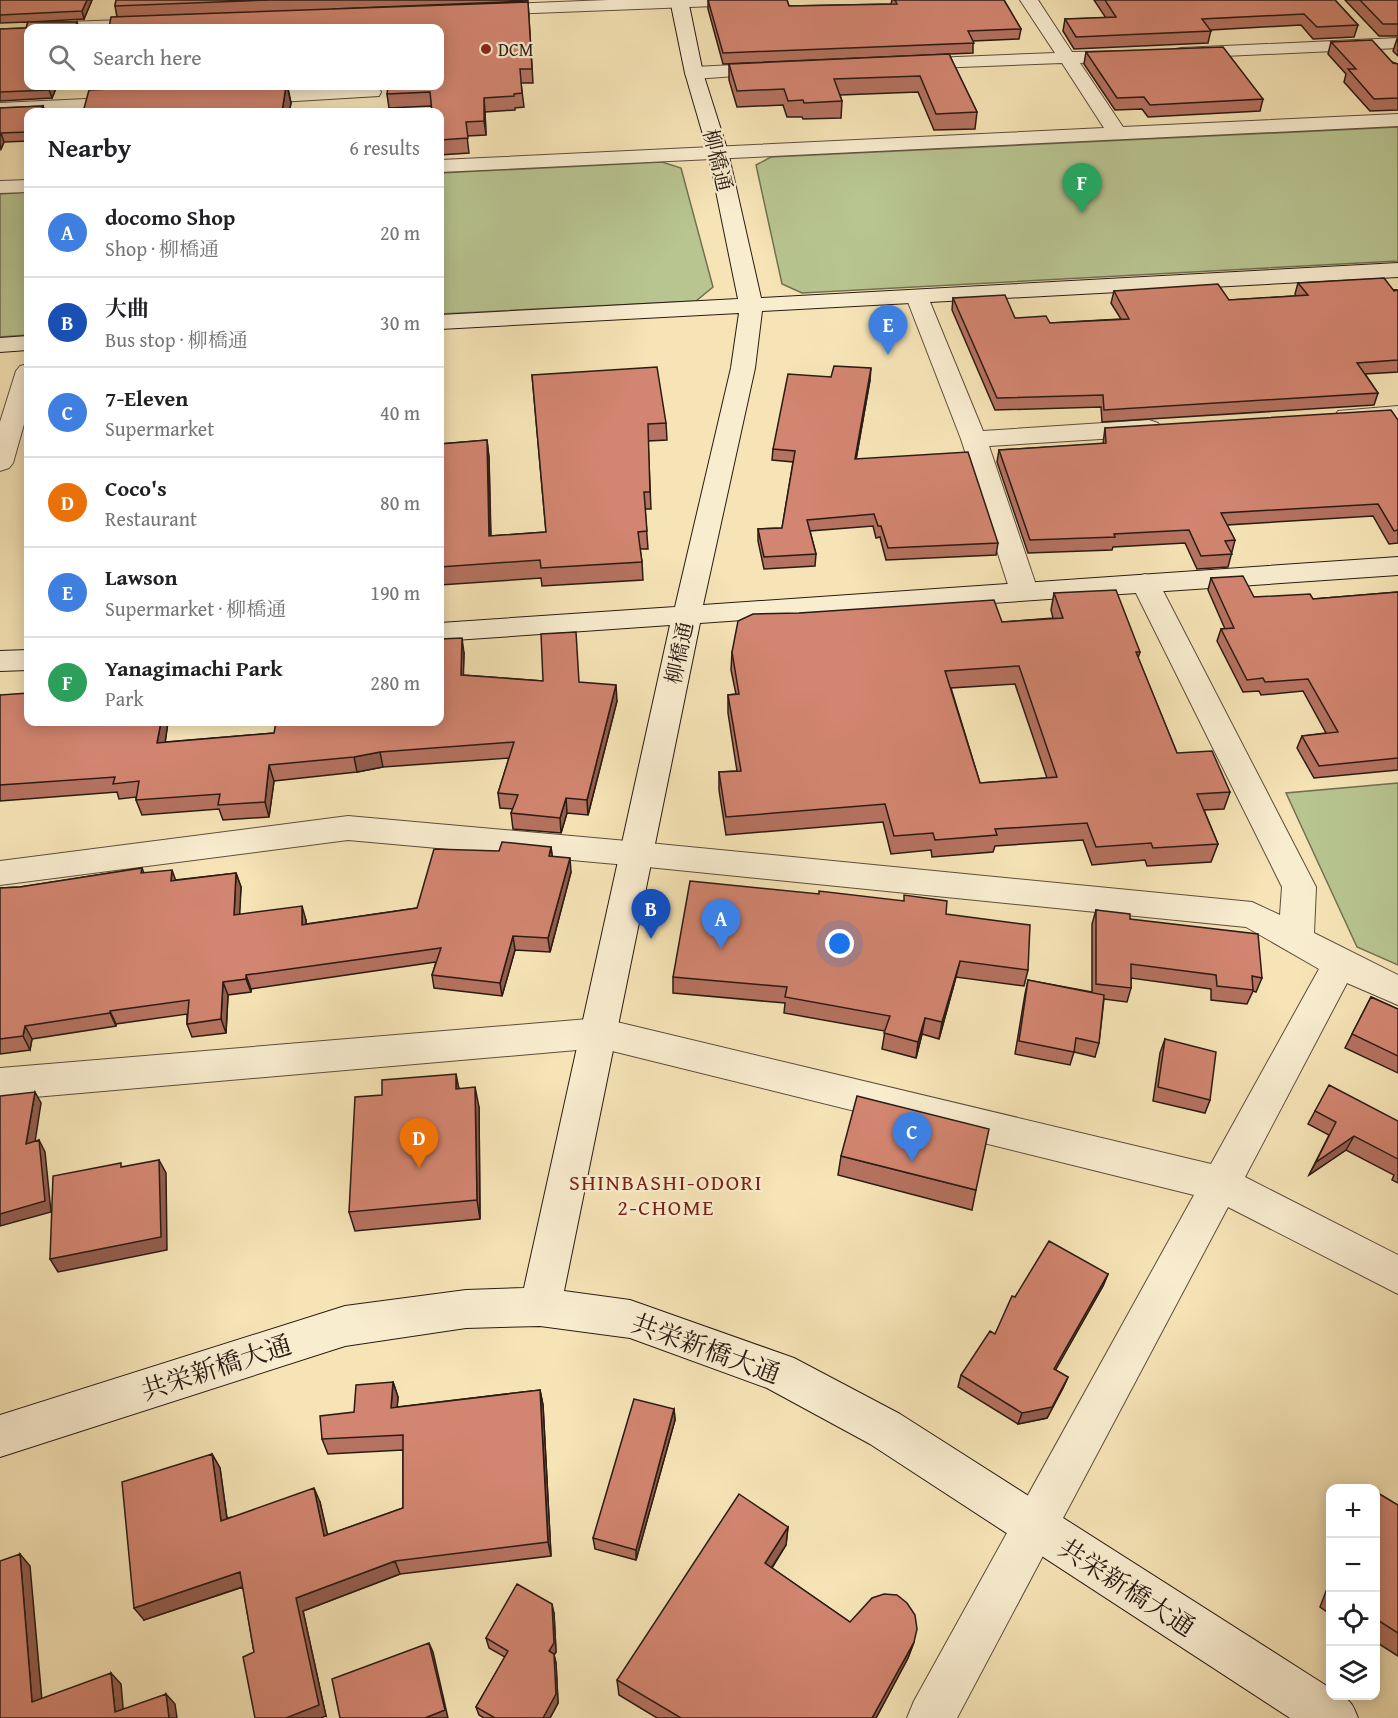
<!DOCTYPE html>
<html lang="en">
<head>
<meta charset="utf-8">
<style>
	body { margin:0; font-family:"Gentium Book Plus","Noto Serif JP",serif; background:#f6f6f6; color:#202124 }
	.controls { position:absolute; right:18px; bottom:18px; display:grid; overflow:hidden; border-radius:12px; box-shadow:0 3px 15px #0003 }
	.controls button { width:54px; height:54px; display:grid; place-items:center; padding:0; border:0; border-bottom:2px solid #e0e0e0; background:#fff; color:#202124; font:30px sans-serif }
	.you { position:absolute; left:840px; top:944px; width:21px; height:21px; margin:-15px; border:4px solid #fff; border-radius:50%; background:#1a73e8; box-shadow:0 0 0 9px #1a73e833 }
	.badge { display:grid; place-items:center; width:39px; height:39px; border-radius:50%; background:#8f2418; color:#fff; font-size:20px; font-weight:700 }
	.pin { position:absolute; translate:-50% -50px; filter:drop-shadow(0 2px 3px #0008) }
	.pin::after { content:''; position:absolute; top:32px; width:21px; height:18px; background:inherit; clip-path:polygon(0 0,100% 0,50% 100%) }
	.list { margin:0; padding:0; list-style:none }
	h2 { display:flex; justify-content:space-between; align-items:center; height:78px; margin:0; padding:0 24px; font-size:26px }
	h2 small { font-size:20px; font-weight:400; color:#757577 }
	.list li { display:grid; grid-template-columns:39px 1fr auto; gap:18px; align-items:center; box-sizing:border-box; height:90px; padding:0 24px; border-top:2px solid #e0e0e0 }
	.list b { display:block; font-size:22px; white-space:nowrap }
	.list p { margin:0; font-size:20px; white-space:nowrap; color:#757577 }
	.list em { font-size:20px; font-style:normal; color:#757577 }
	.icon { flex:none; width:33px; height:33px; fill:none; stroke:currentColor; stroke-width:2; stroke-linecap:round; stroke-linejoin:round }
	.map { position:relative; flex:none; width:1398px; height:1718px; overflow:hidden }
	.search { position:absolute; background:#fff; box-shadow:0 3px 15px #0003; left:24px; top:24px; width:420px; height:66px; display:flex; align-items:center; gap:15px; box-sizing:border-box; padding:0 21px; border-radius:12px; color:#757577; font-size:22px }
	.panel { position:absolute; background:#fff; box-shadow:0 3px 15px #0003; left:24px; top:108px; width:420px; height:618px; border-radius:12px }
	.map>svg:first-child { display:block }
	.green { fill:#b8c591; stroke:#717052; stroke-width:1.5 }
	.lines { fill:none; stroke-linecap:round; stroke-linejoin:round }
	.street-casing { stroke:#5d4d3c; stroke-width:2 }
	.secondary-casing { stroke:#2a1b13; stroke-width:2 }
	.street { fill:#f9edd0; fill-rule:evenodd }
	.secondary { fill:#f9edd0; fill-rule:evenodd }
	.wall { fill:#b57260; stroke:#2a1b13; stroke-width:1.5; fill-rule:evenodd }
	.shaded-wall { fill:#935d4e; stroke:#2a1b13; stroke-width:1.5 }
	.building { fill:#d28570; stroke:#2a1b13; stroke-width:1.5; fill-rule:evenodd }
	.poi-dot { fill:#8f2418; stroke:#f9edd0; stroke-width:2 }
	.labels { text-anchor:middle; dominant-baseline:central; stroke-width:4.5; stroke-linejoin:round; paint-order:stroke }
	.far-poi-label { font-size:18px; fill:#2a1b13; stroke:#f9edd0; text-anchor:start }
	.street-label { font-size:21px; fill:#2a1b13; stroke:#f9edd0 }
	.neighbourhood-label { font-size:22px; letter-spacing:1.5px; fill:#7a1f14; stroke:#f9edd0 }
	.near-street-label { font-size:26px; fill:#2a1b13; stroke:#f9edd0 }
</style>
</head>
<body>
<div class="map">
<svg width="1398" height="1718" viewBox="0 0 1398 1718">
	<rect width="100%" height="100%" fill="#f6e4b6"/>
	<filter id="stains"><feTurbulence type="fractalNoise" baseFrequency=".00333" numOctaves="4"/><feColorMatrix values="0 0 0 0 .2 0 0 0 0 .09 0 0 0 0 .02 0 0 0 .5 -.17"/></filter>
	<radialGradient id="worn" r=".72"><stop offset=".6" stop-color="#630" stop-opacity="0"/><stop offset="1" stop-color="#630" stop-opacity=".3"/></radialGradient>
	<path class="green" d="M1398 127V261L802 293 782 284 756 165 771 157Z
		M662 162 681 168 713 287 696 301 440 314V173Z
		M28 192V335L0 337V194Z
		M1398 783V965L1357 947 1286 793Z"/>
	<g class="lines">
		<defs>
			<path id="street" d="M608 0H750L747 4 741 5 484 15 478 14 475 10 478 6 484 5Z
				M1020 0H1038L1072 52 1136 51 1139 55 1136 59 1130 60 1080 63 1123 127 1398 114V126L440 172V160L1104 128 1062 63 909 69 903 68 900 64 903 60 909 59 1055 53Z
				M154 19 160 20 163 24 160 28 28 30 27 28 30 24 36 23Z
				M1398 38V48L1182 58 1176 57 1173 53 1176 49 1182 48Z
				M773 63 780 65 782 69 780 73 694 79 687 77 685 73 687 69 694 67Z
				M372 86 379 88 381 92 379 96 245 104 238 102 236 98 238 94 245 92Z
				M130 97 137 99 140 103 137 107 0 115V103Z
				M28 180V192L0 193V181Z
				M917 290 925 292 928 297 983 431 1149 420 1158 423 1162 428 1158 433 1149 436 989 446 1038 591 1034 597 1024 600 1014 597 1010 591 961 439 906 297 909 292Z
				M28 364V410L13 463 9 468 0 471V422L16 371 20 366Z
				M1398 406V420L1347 423 1338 421 1335 416 1338 411Z
				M1145 574 1155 577 1159 583 1316 887 1314 933 1398 975V1005L1347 983 1245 1177 1398 1255V1294L1228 1207 957 1718H907L914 1701 1194 1195 600 1048 0 1100V1068L600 1018 1211 1164 1319 969 1246 927 638 866 348 840 0 885V861L348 816 638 842 1252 902 1280 915 1282 887 1131 583 1135 577Z"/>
			<path id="secondary" d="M670 0H688L703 73 728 152 761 298 1398 263V277L762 311 755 368 703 605 1398 557V575L700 623 564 1291 630 1300 794 1358 900 1414 1330 1688V1696C1349 1696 1352 1702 1358 1718H1290L870 1444 767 1388 630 1338 540 1326 466 1328 345 1346 0 1457V1415L345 1306 466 1290 524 1288 670 625 440 641V623L675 607 731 368 739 313 440 329V315L738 299 708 152 685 73Z
				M28 336V350L0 352V338Z
				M28 650V670L0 671V651Z"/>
		</defs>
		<use href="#street" class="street-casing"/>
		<use href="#secondary" class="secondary-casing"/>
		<use href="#street" class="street"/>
		<use href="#secondary" class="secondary"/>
	</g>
	<path class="wall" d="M0 0H92L84 19 32 22 57 86 52 98 0 101V29L26 28 28 22 0 23Z
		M116 0H528V1L332 9 528 2 533 83H521L524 107 515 108V110L485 112 486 135 467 136 469 153 440 155V112L431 106 389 108 387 94 440 28 117 17 115 6Z
		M708 0H787L789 6 891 4 892 0H1004L1021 29 1019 39 973 41V53L723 64 708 9Z
		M1094 0H1335L1358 25 1354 37 1313 39 1301 25 1211 30 1208 43 1074 49 1063 31 1065 19 1106 18Z
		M1345 0H1398V36H1379Z
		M1398 38V56L1393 51 1397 39Z
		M1331 42 1398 64V110L1370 111 1344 82 1346 74 1328 54Z
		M1086 52 1263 99 1260 111 1148 117 1142 109 1115 110 1084 64Z
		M949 54 977 112 975 129 934 130 918 92 840 95 842 101 841 118 803 119 802 117H787L783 105 737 107 729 80V64Z
		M96 86H293V87L288 88 291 103 289 112H83L97 89Z
		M43 106 45 112H28V141L4 142 1 149H0V108Z
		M1298 283 1398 290V372L1365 374 1378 393 1374 405 1102 422 1101 407 995 410 952 310 953 298 1015 318 1050 323 1121 319 1111 303 1114 291 1229 300 1296 296 1295 294Z
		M532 375 666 423 667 440 648 441 651 509H645L648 549H640L642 562 643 580 542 586 541 578 440 585V444L487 440 489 458 491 536 546 532Z
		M831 377 870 380 856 459 998 543 996 555 886 560 880 537 876 538 873 526 810 531 816 554 815 566 764 569 758 541V529L782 528 793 462 772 460 773 449Z
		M1398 420V543L1389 544 1373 516 1227 525 1235 540 1228 567 1197 569 1185 543 1113 547 1112 550 1028 553 997 462 999 450 1103 444 1105 428Z
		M1211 578 1254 597 1313 599 1398 592V770L1314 778 1297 748 1302 736 1326 733 1303 691 1261 695 1259 691 1243 692 1217 641 1221 629H1225L1208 590Z
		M1054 593 1140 652 1138 658 1177 753 1230 792 1224 809 1204 810 1218 844 1211 862 1147 866 1145 860 1092 865 1083 840 995 846 993 852 932 857 931 850 891 854 883 822 726 835 719 790V772L737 771 728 713V695L736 694 731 670 732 652 1002 622 1053 618 1051 610ZM1015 684 1047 778 980 783 951 688Z
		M464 653 463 675 543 681 579 682 617 701 588 815 567 813 561 833 513 829 511 813 513 809 500 808 498 793 509 758 383 767 357 772 274 781 269 817 223 820 219 809 142 815 136 800V797L119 799 117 792 0 801V695L28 722H168L165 742 274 733Z
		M551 847 552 856 571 872 550 952 515 950 502 996 434 988 432 975 436 962 251 989V992L228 995 226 1033 192 1037 187 1024V1014L116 1024V1026L32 1039 30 1050 0 1054V888L20 887 142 868 144 873 175 880 236 873 241 887 239 915 306 920V924L417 908 499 851Z
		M1096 910 1130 919 1262 978 1256 992 1253 991 1247 1004 1211 1000V989L1131 978V988L1127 1002 1104 999 1099 1043 1095 1057 1074 1052 1070 1065 1015 1054 1025 994 1028 980 1092 992V924Z
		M946 914 1028 970 1024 986 956 977 939 1039 922 1034 916 1058 882 1049 885 1031 784 1013 785 1003 673 993V977Z
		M1371 997 1398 1009V1073L1345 1048Z
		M1165 1039 1210 1100 1205 1113 1153 1101 1160 1053Z
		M459 1088 479 1107 480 1219 355 1231 349 1212Z
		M1315 1111 1398 1121V1183L1392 1180 1394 1175 1346 1150 1309 1175 1329 1135 1308 1124Z
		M841 1156 976 1190 972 1210 838 1175Z
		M1108 1274 1103 1286 1055 1370 1068 1377 1063 1388 1047 1418 1018 1424 958 1387 961 1375 995 1334 1015 1297Z
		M393 1382 398 1397 397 1407 540 1390 543 1405 551 1556 400 1574 303 1611 326 1716 254 1652 243 1587 144 1620 212 1454 220 1468 227 1518 320 1502 327 1535 403 1508V1450L328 1454 322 1439 354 1412Z
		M674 1409 675 1420 636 1560 595 1549 593 1538Z
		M1376 1492 1398 1505V1656L1376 1642Z
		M788 1527 786 1545 772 1568 850 1622 914 1642 908 1658 876 1718H657L619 1695 617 1680Z
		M1330 1581V1614L1320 1607Z
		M554 1613 556 1652 554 1655 556 1663 558 1703 550 1718H484L479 1715 476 1707 505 1657 489 1648 486 1638Z"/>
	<path class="shaded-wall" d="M87 0H92L84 19 82 11Z
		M77 22 79 28H75Z
		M51 86H57L52 98 49 90Z
		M286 86H287L291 103 289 112H282Z
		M484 98 485 112 486 135 484 121Z
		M43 106 45 112H40Z
		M1 133 4 142 1 149 0 144V136Z
		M871 368 870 380 854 471 855 459Z
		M487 440 489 458 491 553 489 536Z
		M462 638 464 653 463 690 461 675Z
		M616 685 617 701 588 815 587 800Z
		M161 722H168L163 758 157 743Z
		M380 752 383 767 357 772 354 757Z
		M269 765 274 781 269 817 265 802Z
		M566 798 567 813 561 833 560 818Z
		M551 847 553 861 549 856Z
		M570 858 571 872 550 952 548 938Z
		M172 870 177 884 171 881Z
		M236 873 241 887 239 929 234 915Z
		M302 906 306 920V938L302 925Z
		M513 936 515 950 502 996 500 983Z
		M960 961 956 977 939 1039 942 1022Z
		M246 975 251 989V992L246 979Z
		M223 982 228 995 226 1033 221 1019Z
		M110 1011 116 1024V1026L110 1013Z
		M925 1018 922 1034 916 1058 918 1042Z
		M25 1026 32 1039 30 1050 23 1036Z
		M456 1074 460 1094 456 1089Z
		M475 1087 479 1107 480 1219 477 1200Z
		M35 1092 41 1103 33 1155 26 1144Z
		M1354 1136 1346 1150 1309 1175 1316 1162Z
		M39 1140 45 1152 51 1212 0 1226V1214Z
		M159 1160 166 1173 167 1250 58 1272 50 1259Z
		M1108 1274 1103 1286 1050 1380 1054 1369Z
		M1068 1377 1063 1388 1047 1418 1018 1424 1022 1413Z
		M393 1382 398 1397 396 1422 391 1408Z
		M540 1390 543 1405 551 1556 548 1542Z
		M674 1409 675 1420 636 1560V1550Z
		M212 1454 220 1468 229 1534 221 1521Z
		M314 1488 320 1502 331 1549 324 1536Z
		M788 1527 786 1545 763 1581 765 1563Z
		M20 1554 30 1566 43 1712 32 1702Z
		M395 1561 400 1574 303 1611 326 1716 321 1718H286L296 1598Z
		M240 1572 248 1585 144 1620 134 1608Z
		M552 1604 554 1613 556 1652 554 1655 556 1663 558 1703 550 1718H543L549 1651Z
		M914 1642 908 1658 876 1718H872Z
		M429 1643 433 1652 448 1718H425Z
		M111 1673 121 1684 124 1718 115 1712Z
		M166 1694 175 1704 177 1718H169Z"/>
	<path class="building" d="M0 0H87L82 11 0 15Z
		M116 0H268L115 6Z
		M708 0H787L789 6 897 4 895 0H1004L1021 29 968 31 974 43 723 53Z
		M1105 0H1335L1358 25 1317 27 1304 14 1202 19 1211 31 1076 37 1065 19 1116 17Z
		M1360 0H1398V24H1383Z
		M528 2 532 69H520L522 93 514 94V96L484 98V121L466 122 468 138 440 140V112H432L430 92 387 94 388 86H440V28H109L111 17Z
		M28 22H77L75 28H28V86H51L49 90 0 92V29L26 28Z
		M1372 40 1393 63 1398 64V98L1374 99 1348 69H1356L1331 42Z
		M1223 47 1263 99 1150 105 1144 97 1117 98 1086 52Z
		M949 54 977 112 936 114 920 76 834 79 842 101 804 103 803 100 788 101 784 89 737 91 729 64Z
		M176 86H286L282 112H83L89 90Z
		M43 106 40 112H28V132L1 133 0 136V108Z
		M1384 278 1394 291 1398 290V360L1357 363 1378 393 1104 410 1103 395 997 398 953 298 1005 295 1015 318 1046 316 1050 323 1129 319 1114 291 1218 284 1229 300 1308 295 1298 283Z
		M834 366 871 368 855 459 968 452 998 543 888 548 881 526H878L874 514 807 520 816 554 764 557 758 529 782 528 795 451 773 449 788 374 831 377Z
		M657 367 666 423 648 424 650 492H644L647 531 638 532 642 562 541 568 540 560 440 567V444L487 440 489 536 546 532 532 375Z
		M1391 410 1398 420V530L1394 531 1378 504 1221 513 1235 540 1225 541 1232 554 1201 556 1189 530 1114 534 1115 537 1030 540 999 450 1106 443 1105 428Z
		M1243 576 1254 597 1310 594 1313 599 1398 592V758L1319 766 1302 736 1338 732 1308 679 1265 682 1263 678 1247 680 1221 629 1234 628 1211 578Z
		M1116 590 1140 652H1136L1177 753 1212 751 1230 792 1197 794 1218 844 1153 848 1151 843 1096 847 1087 823 995 829 997 835 935 840 933 833 894 836 885 804 726 817 719 772 741 771 728 695 739 694 732 652 738 621 753 614 799 613 994 600 1002 622 1063 618 1054 593ZM1019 666 1057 777 980 783 945 671Z
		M576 632 579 682 616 685 587 800 566 798 560 818 511 813 518 795 498 793 514 742 380 752 354 757 269 765 265 802 218 805 220 794 136 800 139 781 113 784 115 777 0 785V695L28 693V722H161L157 743 274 733 276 722H440V639L462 638 461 675 543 681 541 634Z
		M502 842 551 847 549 856 570 858 548 938 513 936 500 983 432 975 441 948 246 975V979L223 982 221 1019 187 1024 189 1000 110 1011V1013L25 1026 23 1036 0 1039V888L20 887 142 868 141 873 172 870 171 881 236 873 234 915 302 906V925L417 908 434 849 499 851Z
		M690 881 819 894V891L904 901V895L947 901 946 914 1030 925 1028 970 960 961 942 1022 925 1018 918 1042 884 1033 890 1016 785 997 787 987 673 977Z
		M1096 910 1130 914V919L1258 934 1262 978 1252 976 1253 990 1217 986 1216 975 1131 964V988L1096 984Z
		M1028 980 1104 995 1099 1043 1076 1038 1074 1052 1019 1041Z
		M1371 997 1398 1009V1056L1352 1034Z
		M1165 1039 1216 1052 1210 1100 1158 1087Z
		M456 1074V1089L475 1087 477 1200 349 1212 355 1097 382 1095V1080Z
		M1329 1085 1398 1121V1159L1354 1136 1316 1162 1336 1122 1315 1111Z
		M35 1092 26 1144 39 1140 45 1201 0 1214V1096Z
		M857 1096 989 1129 976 1190 841 1156Z
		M159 1160 161 1237 50 1259 53 1176 121 1163V1167Z
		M1049 1241 1108 1274 1054 1369 1068 1377 1052 1407 1022 1413 961 1375 990 1331 995 1334 1012 1296 1015 1297Z
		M393 1382 391 1408 540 1390 548 1542 395 1561 296 1598 319 1705 286 1718H255L243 1657 254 1652 240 1572 134 1608 122 1482 212 1454 221 1521 314 1488 324 1536 403 1508V1435L322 1439 320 1416 354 1412 356 1385Z
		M634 1399 674 1409 636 1550 593 1538Z
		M1376 1492 1398 1505V1633L1376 1619Z
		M739 1494 788 1527 765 1563 850 1622 872 1598 884 1594 897 1595 907 1603 915 1615 917 1629 914 1642 872 1718H681L617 1680Z
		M20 1554 32 1702 111 1673 115 1712 166 1694 169 1718H0V1561Z
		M517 1584 552 1604 554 1643 549 1651 554 1654 556 1694 543 1718H495L476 1707 508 1651 486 1638Z
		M429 1643 445 1710 425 1718H340L332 1679Z"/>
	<circle class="poi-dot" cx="486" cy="49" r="6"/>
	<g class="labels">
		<g class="far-poi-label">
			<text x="498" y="49">DCM</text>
		</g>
		<g class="street-label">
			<text transform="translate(718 160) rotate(76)">柳橋通</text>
			<text transform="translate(679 653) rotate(-78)">柳橋通</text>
		</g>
		<g class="neighbourhood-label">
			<text x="666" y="1182">SHINBASHI-ODORI<tspan x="666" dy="25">2-CHOME</tspan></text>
		</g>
		<g class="near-street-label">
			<text transform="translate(706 1348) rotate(20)">共栄新橋大通</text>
			<text transform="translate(216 1367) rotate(-18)">共栄新橋大通</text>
			<text transform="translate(1127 1587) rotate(33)">共栄新橋大通</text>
		</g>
	</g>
	<rect width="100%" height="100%" filter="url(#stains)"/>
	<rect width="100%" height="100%" fill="url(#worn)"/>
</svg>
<div class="controls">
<button>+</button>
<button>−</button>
<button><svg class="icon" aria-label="locate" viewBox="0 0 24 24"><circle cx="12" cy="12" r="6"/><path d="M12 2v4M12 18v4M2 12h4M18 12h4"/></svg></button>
<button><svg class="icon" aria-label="layers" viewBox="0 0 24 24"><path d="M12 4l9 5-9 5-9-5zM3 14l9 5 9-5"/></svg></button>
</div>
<div class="you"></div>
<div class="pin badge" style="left:721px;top:949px;background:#3f7fe0">A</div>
<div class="pin badge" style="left:651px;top:939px;background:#1a4fb4">B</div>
<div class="pin badge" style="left:912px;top:1162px;background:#3f7fe0">C</div>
<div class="pin badge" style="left:419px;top:1168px;background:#e8710a">D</div>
<div class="pin badge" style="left:888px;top:355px;background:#3f7fe0">E</div>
<div class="pin badge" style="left:1082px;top:213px;background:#2e9e5b">F</div>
<div class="search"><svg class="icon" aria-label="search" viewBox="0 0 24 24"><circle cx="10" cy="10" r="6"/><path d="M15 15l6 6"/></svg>Search here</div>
<section class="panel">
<h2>Nearby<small>6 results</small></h2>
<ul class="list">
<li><span class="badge" style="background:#3f7fe0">A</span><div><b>docomo Shop</b><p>Shop · 柳橋通</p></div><em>20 m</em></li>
<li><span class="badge" style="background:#1a4fb4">B</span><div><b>大曲</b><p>Bus stop · 柳橋通</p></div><em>30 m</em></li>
<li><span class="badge" style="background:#3f7fe0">C</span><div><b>7-Eleven</b><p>Supermarket</p></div><em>40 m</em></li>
<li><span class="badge" style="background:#e8710a">D</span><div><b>Coco's</b><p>Restaurant</p></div><em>80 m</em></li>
<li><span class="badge" style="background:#3f7fe0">E</span><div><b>Lawson</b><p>Supermarket · 柳橋通</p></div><em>190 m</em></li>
<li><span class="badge" style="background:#2e9e5b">F</span><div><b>Yanagimachi Park</b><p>Park</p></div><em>280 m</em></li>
</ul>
</section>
</div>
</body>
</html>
